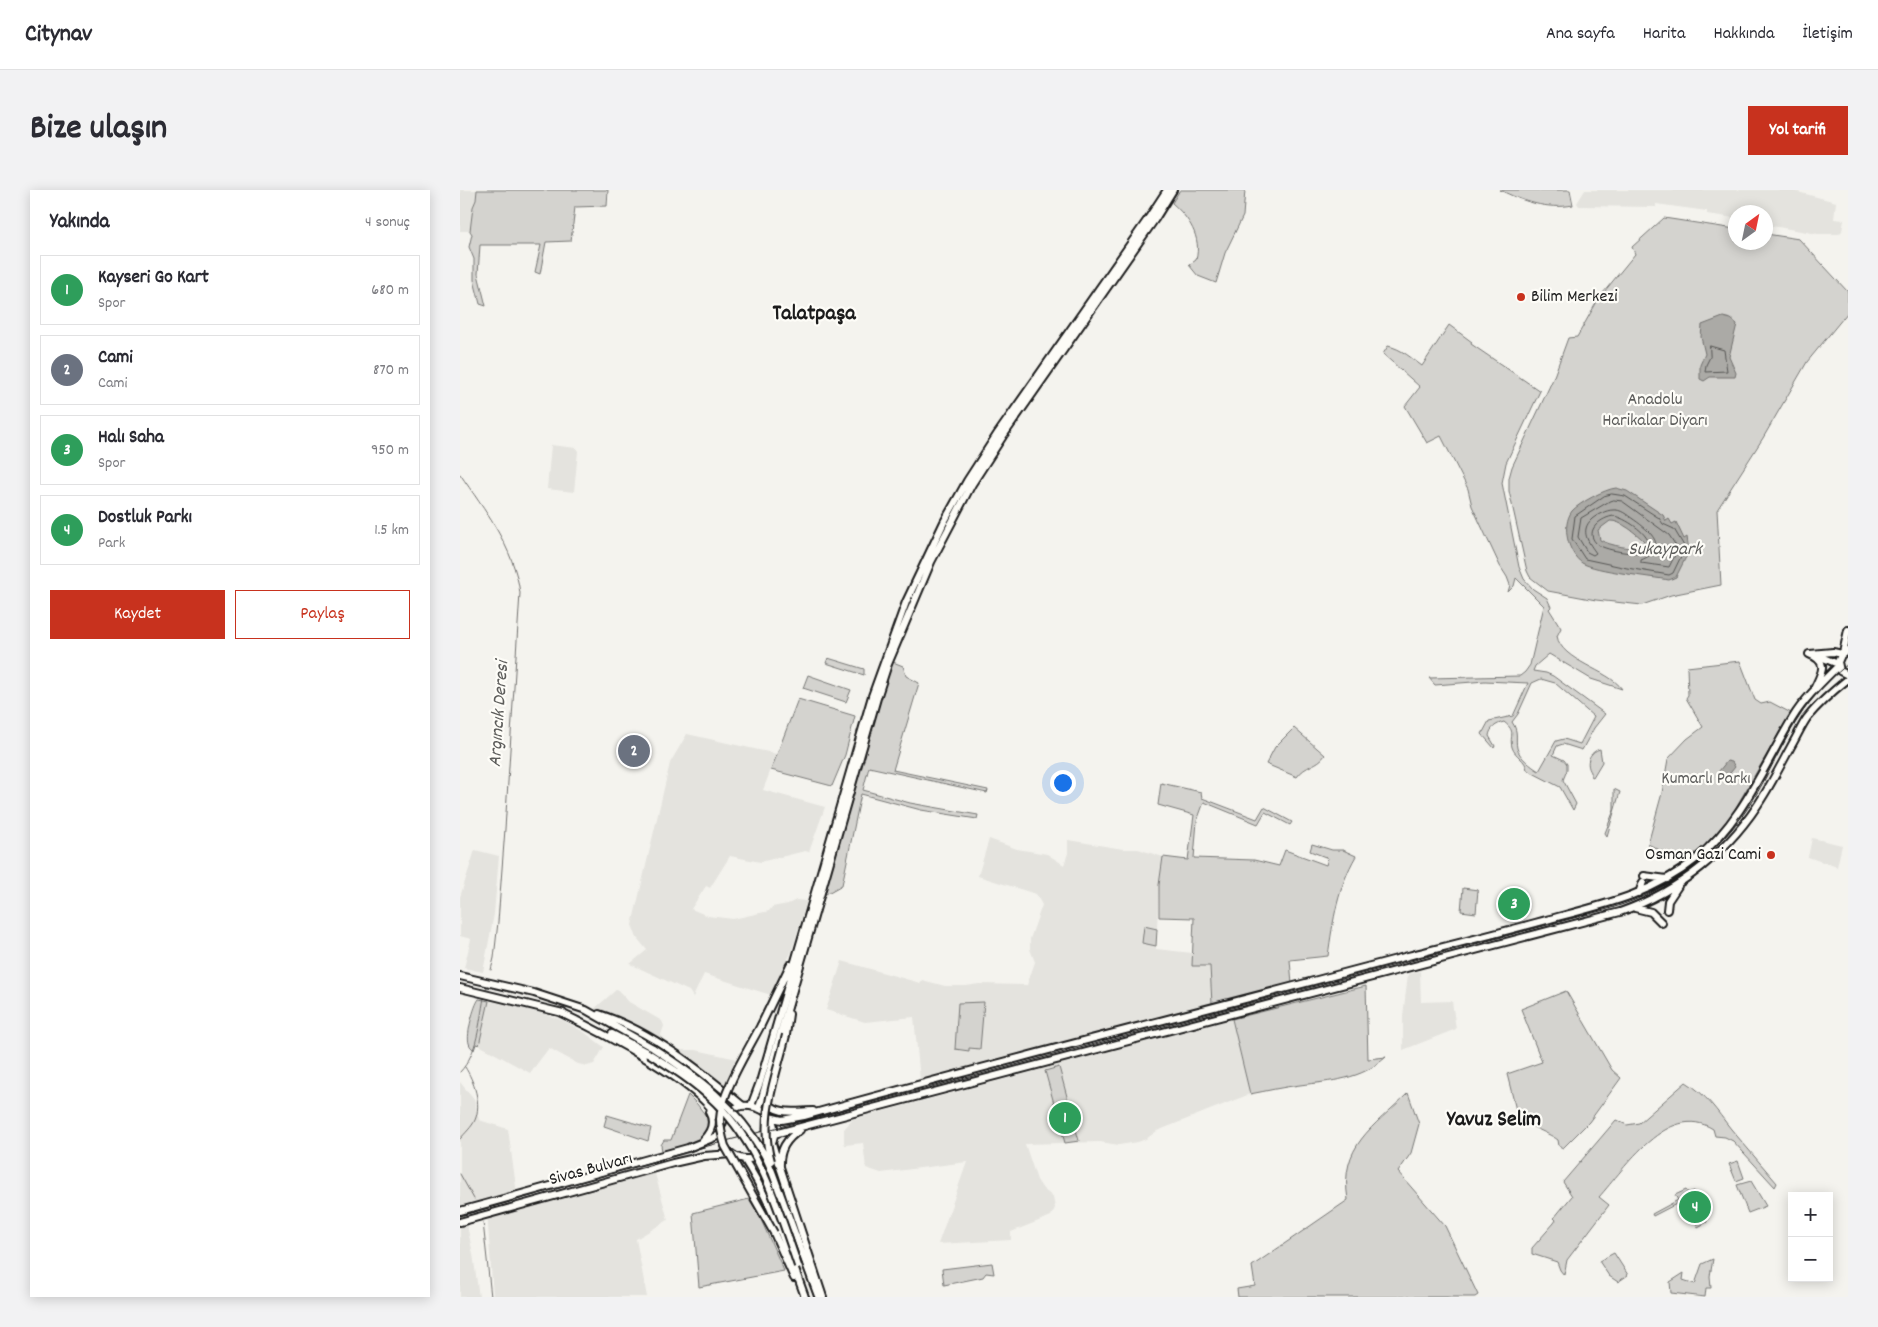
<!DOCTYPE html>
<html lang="tr">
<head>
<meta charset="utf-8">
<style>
	body { margin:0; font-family:Dekko,sans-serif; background:#f2f2f3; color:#2b2b33 }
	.controls { position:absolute; right:15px; bottom:15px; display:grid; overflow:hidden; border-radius:0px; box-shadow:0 2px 12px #0003 }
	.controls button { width:45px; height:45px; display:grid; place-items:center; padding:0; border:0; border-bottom:1px solid #e1e1e2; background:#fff; color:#2b2b33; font:25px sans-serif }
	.compass { position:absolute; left:1268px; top:15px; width:45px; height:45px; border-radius:50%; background:#fff; box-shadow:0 2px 12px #0003; rotate:33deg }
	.you { position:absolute; left:602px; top:592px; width:18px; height:18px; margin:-12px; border:4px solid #fff; border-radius:50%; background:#1a73e8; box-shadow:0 0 0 8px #1a73e833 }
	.badge { display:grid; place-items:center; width:32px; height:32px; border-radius:50%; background:#c8321e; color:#fff; font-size:16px; font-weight:700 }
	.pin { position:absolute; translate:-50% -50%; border:2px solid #fff; box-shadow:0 1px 5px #0006 }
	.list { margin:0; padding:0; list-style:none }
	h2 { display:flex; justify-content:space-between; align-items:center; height:65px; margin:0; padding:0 20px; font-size:21px }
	h2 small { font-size:16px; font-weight:400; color:#7c7c81 }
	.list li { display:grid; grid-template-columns:32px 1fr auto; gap:15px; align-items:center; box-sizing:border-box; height:70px; margin:0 10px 10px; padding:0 10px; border:1px solid #e1e1e2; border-radius:0px }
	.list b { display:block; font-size:19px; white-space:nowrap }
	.list p { margin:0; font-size:16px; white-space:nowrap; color:#7c7c81 }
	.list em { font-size:16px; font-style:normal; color:#7c7c81 }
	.actions { display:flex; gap:10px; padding:15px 20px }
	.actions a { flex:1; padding:11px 0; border:1px solid #c8321e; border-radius:0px; text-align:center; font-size:18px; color:#c8321e }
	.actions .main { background:#c8321e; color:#fff }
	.map { position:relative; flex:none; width:1388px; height:1107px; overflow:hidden; border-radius:0px }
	header { display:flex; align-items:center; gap:30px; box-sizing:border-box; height:70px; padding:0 25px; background:#fff; border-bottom:1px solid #e1e1e2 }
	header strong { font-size:24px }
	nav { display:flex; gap:28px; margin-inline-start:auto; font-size:18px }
	.intro { display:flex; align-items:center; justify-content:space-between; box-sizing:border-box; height:120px; padding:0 30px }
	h1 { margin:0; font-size:35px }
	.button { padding:12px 22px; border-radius:0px; background:#c8321e; color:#fff; font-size:18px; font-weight:700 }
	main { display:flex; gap:30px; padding:0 30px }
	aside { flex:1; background:#fff; border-radius:0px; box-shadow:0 2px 12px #0003 }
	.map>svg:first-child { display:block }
	.built { fill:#e4e3de }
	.green { fill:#d4d3cf; stroke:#787876; fill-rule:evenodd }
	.water { fill:#abaaa6; stroke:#72716f; fill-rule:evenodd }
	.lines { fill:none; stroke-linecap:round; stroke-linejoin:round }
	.shore { stroke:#555553; stroke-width:1 }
	.stream { stroke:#72716f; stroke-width:1 }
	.trunk-casing { stroke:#1c1c1c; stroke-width:10 }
	.trunk { stroke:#fdfcf7; stroke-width:6 }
	.tram { stroke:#1c1c1c; stroke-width:1 }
	.trunk-bridge-casing { stroke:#1c1c1c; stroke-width:10; stroke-linecap:butt }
	.trunk-bridge { stroke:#fdfcf7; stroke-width:6 }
	.poi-dot { fill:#c8321e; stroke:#fdfcf7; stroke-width:2 }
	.labels { text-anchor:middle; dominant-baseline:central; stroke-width:4.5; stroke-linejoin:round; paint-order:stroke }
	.poi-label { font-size:18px; fill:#1c1c1c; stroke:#fdfcf7; text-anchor:start }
	.park-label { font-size:18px; fill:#5c5c5b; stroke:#fdfcf7 }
	.street-label { font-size:18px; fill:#1c1c1c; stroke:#fdfcf7 }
	.water-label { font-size:19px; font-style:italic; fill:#5c5c5a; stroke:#fdfcf7 }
	.district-label { font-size:22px; font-weight:bold; fill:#1c1c1c; stroke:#fdfcf7 }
</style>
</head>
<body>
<header>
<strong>Citynav</strong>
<nav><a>Ana sayfa</a><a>Harita</a><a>Hakkında</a><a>İletişim</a></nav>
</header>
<div class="intro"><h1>Bize ulaşın</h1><a class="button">Yol tarifi</a></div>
<main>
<aside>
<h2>Yakında<small>4 sonuç</small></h2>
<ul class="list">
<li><span class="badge" style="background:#2e9e5b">1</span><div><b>Kayseri Go Kart</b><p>Spor</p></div><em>680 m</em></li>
<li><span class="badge" style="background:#6b7280">2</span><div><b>Cami</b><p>Cami</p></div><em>870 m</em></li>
<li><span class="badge" style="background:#2e9e5b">3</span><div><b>Halı Saha</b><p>Spor</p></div><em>950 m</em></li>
<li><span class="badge" style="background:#2e9e5b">4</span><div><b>Dostluk Parkı</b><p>Park</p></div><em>1.5 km</em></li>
</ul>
<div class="actions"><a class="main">Kaydet</a><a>Paylaş</a></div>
</aside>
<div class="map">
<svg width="1388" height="1107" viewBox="0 0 1388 1107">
	<rect width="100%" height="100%" fill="#f4f3ee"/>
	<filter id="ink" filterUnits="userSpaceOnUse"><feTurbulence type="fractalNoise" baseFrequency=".02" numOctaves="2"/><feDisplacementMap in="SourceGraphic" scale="10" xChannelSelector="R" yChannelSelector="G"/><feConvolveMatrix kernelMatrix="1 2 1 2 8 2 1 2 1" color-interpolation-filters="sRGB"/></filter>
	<g filter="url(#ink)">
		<path class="built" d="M0 0H17L16 10 13 17 10 41H0Z
			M1125 0H1330L1376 12 1374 29 1384 30 1382 41 1379 44H1358L1306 35V22H1276L1275 28 1247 24V21L1196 14V17L1119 16 1117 13Z
			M91 255 116 258 118 261 114 302 87 299Z
			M227 544 317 564 303 600 365 617 349 662 345 661 300 672 270 666 250 698 246 696 231 719 248 726 273 729 309 721 312 717 328 714 336 710 347 711 331 763 311 805 244 784 233 807 229 801 170 774 187 760 177 748 172 735 210 573Z
			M1352 648 1382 655 1377 677 1348 667Z
			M529 649 557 659 587 664 604 675 608 663V650L663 659H678L703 667 699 695 697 739 684 736 682 753 696 756V759L732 763V776H750L752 814 643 844 460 890 454 827 405 832 366 820 382 771 460 793 462 790 485 796H506L519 794 567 795 575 772 570 759V749L582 715 576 704 518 686Z
			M15 660 39 666 34 724 23 782 4 778 11 749 0 746V707Z
			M960 781 961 812 992 811 996 839 943 860V826L948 784Z
			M157 799 169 812 202 831 204 836 201 845 204 851 199 853 132 821Z
			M29 811 69 819 102 830 124 842 144 857 134 874 127 876 118 874 89 858 70 883 19 855Z
			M772 829 790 904 697 941 686 949 678 952 659 955 640 952 565 954 577 990 583 999 593 1007 595 1018 591 1026 551 1042V1050L478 1054 507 972 421 983 406 978 403 953 385 955 384 952V939L393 929Z
			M214 858 221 860H236L277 869V874L266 900 212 861Z
			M0 892 15 911 19 930 48 939 58 1011 192 973 208 1030 176 1049 187 1107H33L27 1020 5 1026 13 1064 19 1107H0Z"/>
		<path class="green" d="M17 0H148L147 16 115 17 111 51 86 52 80 84 75 82 81 55H20L18 84 26 116 20 114 14 90V69L9 57 12 44 10 41 13 17 16 10Z
			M720 0H785L783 26 765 63 756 93 738 86 729 75 736 70C742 47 729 28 712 13Z
			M1040 0H1110L1113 15C1087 20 1062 11 1040 0Z
			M1204 28 1275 39 1276 52H1306V44L1339 49 1388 102V122L1347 172 1303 248 1257 320 1261 395 1211 405 1182 415 1136 410 1088 401 1070 387 1067 381 1049 301V288L1052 277 1093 189 1108 148 1117 147 1139 108 1175 64 1172 57Z
			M989 135 1012 152 1011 154 1080 201 1046 273 1042 293 1059 377 1064 389 1073 399 1087 408 1091 417 1089 419 1101 438 1097 446C1101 471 1149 480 1162 499L1131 489 1089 464 1075 476 1073 481 1086 483 1093 486 1145 524 1134 538 1122 560 1103 554 1097 556 1093 565 1104 570 1107 574V580L1103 590 1116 614 1113 620 1100 597 1067 580C1066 569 1055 567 1052 557 1049 545 1057 542 1044 532 1036 534 1030 538 1029 546L1035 556 1034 558 1022 544 1029 531 1053 526 1068 493 1025 491 975 495 969 488 1060 486 1065 482 1070 475 1084 416 1056 388 1054 396 1048 402 1050 395 1047 387 1040 376 1012 316 1008 299 981 246 967 253 945 216 960 197 923 164 928 156C942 159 951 168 962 176ZM1081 489 1095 493 1134 527 1120 554 1104 549 1096 551 1079 581C1072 577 1059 567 1057 558 1055 548 1059 542 1052 532L1058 524 1072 493Z
			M368 468 404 479V485L366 473Z
			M1280 471 1295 510 1301 514 1310 512 1331 523 1269 629 1227 674 1188 654 1202 603 1208 569 1227 549 1243 537 1226 508 1228 505 1227 477Z
			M433 472 443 476 446 486 459 493 433 580 528 600 527 603 409 577 403 600 450 613 518 625 517 629 461 620 401 604 382 695 364 705 416 521Z
			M348 485 391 500 386 512 343 498Z
			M338 509 395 526 385 565 372 596 311 580Z
			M834 538 865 565C858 576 845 575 837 587L806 574 815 557Z
			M1140 559 1142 572 1133 587 1131 586V582C1125 573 1129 562 1140 559Z
			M701 593 741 602 742 608 797 629 804 617 832 632 830 635 805 622 798 634 744 612 737 631 734 668 794 670 819 676 825 660 866 675 868 668 850 661 852 654 872 660H883L896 666C878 697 873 730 868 766L830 770 832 794 752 814 750 776H732L734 728 699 727V695L703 667 728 670 734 625 698 615Z
			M1154 599 1160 602 1147 646 1145 643 1154 620Z
			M1003 698 1018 700 1016 723 1001 721Z
			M1066 706V721H1041V707Z
			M684 736 697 739 696 756 682 753Z
			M906 796 908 869 926 867C901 890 871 891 840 895 823 897 806 901 790 904L772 829Z
			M1106 801 1152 880 1161 888 1129 932 1103 958 1099 956 1098 950C1086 941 1062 935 1057 924L1047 884 1082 872 1061 819Z
			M19 809 29 811 19 855 16 854 14 860C11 857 10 857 9 853 6 845 14 815 19 809Z
			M524 812 520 859 509 858V861L495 859 498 813Z
			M599 877 619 951 605 953 585 881Z
			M1226 892C1247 905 1256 920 1271 939 1286 957 1302 975 1317 993L1315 997 1273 951 1265 947 1255 946 1253 939C1208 911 1165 978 1139 1007L1149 1015 1107 1070 1104 1085 1100 1080 1097 1072 1072 1064V1058L1094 1033 1096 1030 1094 1028 1112 1006 1103 992 1156 930 1167 935 1179 933Z
			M948 903 959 934 951 963 938 982 985 1036 1018 1105 1015 1107H778L777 1099 795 1096 792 1076 888 1010C879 955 913 938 948 903Z
			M228 905 237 914 249 930C251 953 219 957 202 961L201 955 204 950H211Z
			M147 925 191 938 188 951 144 936Z
			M1278 971 1284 988 1276 991 1269 974Z
			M1291 991 1306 1016 1288 1023 1277 995Z
			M1226 1000 1228 1003 1234 1001 1247 1032 1238 1037 1226 1009 1193 1026 1192 1024 1218 1010 1215 1005Z
			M289 1009 298 1023 324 1081 239 1097 233 1023Z
			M1154 1063 1168 1085 1158 1092 1149 1086 1139 1071Z
			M1253 1069 1250 1086 1251 1098H1246L1245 1107 1211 1103 1210 1092 1224 1083 1223 1090 1235 1094 1242 1074Z
			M532 1073 534 1084 526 1083 523 1087 484 1095 482 1079Z"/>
		<path class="water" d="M1263 127 1271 129 1277 134 1269 167 1276 183 1275 187H1250L1244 191 1240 189V175L1245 164 1241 147 1242 135Z
			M1156 298 1167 301 1203 325 1206 331 1209 329 1212 334 1216 332 1224 349 1227 347 1229 361 1216 387 1209 390C1192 387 1135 381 1122 373 1108 363 1101 336 1112 321 1119 313 1145 299 1156 298ZM1150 331C1160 330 1177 344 1184 351L1183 356C1175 361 1149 355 1140 350L1138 340Z
			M1267 571 1272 572 1275 577 1266 588 1259 581Z"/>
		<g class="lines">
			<path class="shore" d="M1250 156 1264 160 1267 181 1245 182 1246 175 1250 167Z
				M1152 304 1165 306 1199 328 1203 334 1214 339 1224 356V360L1213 383 1209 385 1167 378 1125 369 1112 349 1115 326 1144 306Z
				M1154 310 1162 311 1209 345 1218 359 1209 377 1181 373V370C1211 358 1189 340 1173 329 1167 325 1161 319 1153 320 1146 320 1137 325 1132 329 1119 341 1129 353 1136 363L1133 365 1127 362 1118 347 1121 328 1148 312Z
				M1154 326C1165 328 1187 342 1189 354L1186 361C1177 366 1142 360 1136 353 1124 340 1142 327 1154 326Z"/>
			<path class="stream" d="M0 284C25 321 54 357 60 403L45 639 38 732 34 768 31 780
				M26 800 27 797
				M0 882C18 863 19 833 24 808
				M0 949C5 943 12 937 15 930 22 914 14 891 5 877
				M0 984 14 1009
				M23 1032 31 1107"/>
			<defs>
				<path id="trunk" d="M1388 461 1381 465 1378 472 1380 481 1388 485
					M1383 463 1388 440
					M1349 464C1369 472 1362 482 1355 497
					M1350 464 1373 462 1382 464
					M1356 465 1378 474
					M1184 686 1207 689
					M1179 703 1183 692
					M1175 718 1191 722 1202 733
					M1207 720 1208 711 1218 696
					M0 786 74 803 126 820 193 858
					M0 798 103 823
					M99 822C135 839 250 897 260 934
					M139 824C192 841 241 881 283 916
					M301 835 330 775
					M152 844 188 863
					M326 845 329 824
					M307 911C316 926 337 921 353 921
					M291 916 300 892 412 506 446 412 484 332 507 291 538 243 690 26 707 0
					M299 918 417 508 428 474 471 372 512 294 543 246 695 29 713 0
					M309 927 322 930 344 926C544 870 746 820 948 766 995 754 1043 742 1090 729 1143 715 1193 704 1236 669 1283 630 1302 579 1332 529 1344 509 1362 492 1378 476
					M261 938C263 928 270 919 281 916 289 915 297 917 304 921 332 943 298 986 269 962
					M340 940C326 949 319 960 320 977L363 1107
					M314 944 1160 722C1220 701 1271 660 1304 605 1315 587 1324 569 1334 551 1338 544 1342 535 1347 528 1359 513 1373 501 1388 489
					M243 950C251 942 255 932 249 922
					M312 953 318 973
					M284 969C311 1011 328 1060 345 1107
					M320 1003 358 1106
					M0 1021 228 958 260 945
					M0 1032 213 973 244 966 272 964
					M314 1043 334 1088"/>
			</defs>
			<use href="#trunk" class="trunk-casing"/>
			<use href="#trunk" class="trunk"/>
			<path class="tram" d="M0 1026 262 952 1099 732C1123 725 1149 720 1172 711 1222 692 1265 655 1293 610 1313 577 1328 539 1352 509 1363 495 1375 485 1388 474"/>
			<defs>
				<path id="trunk-bridge" d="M301 835C288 860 261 903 260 929 260 939 262 946 265 956L314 1043
					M193 858C238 887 276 916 304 964 311 976 315 991 320 1003
					M188 863C212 878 236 893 256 913 301 957 318 1019 338 1076
					M311 971C298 927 316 888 326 845"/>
			</defs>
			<use href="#trunk-bridge" class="trunk-bridge-casing"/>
			<use href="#trunk-bridge" class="trunk-bridge"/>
		</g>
	</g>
	<g class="poi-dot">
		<circle cx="1061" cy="107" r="5"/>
		<circle cx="1311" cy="665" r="5"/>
	</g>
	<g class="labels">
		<g class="poi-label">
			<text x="1071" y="107">Bilim Merkezi</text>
			<text x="1301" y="665" text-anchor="end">Osman Gazi Cami</text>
		</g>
		<g class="park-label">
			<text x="1195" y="210">Anadolu<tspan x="1195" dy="21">Harikalar Diyarı</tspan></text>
			<text x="1246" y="589">Kumarlı Parkı</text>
		</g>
		<g class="street-label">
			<text transform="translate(131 980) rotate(-15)">Sivas Bulvarı</text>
		</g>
		<g class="water-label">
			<text x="1205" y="360">Sukaypark</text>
			<text transform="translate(40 524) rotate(-86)">Argıncık Deresi</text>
		</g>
		<g class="district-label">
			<text x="354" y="124">Talatpaşa</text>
			<text x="1034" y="930">Yavuz Selim</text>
		</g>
	</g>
</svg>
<div class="controls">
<button>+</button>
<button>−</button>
</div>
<svg class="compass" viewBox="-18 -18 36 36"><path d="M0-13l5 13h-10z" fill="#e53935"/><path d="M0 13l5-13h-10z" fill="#7c7c81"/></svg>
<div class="you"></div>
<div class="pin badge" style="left:605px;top:928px;background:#2e9e5b">1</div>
<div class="pin badge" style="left:174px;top:561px;background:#6b7280">2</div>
<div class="pin badge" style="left:1054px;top:714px;background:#2e9e5b">3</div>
<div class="pin badge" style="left:1235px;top:1017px;background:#2e9e5b">4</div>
</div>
</main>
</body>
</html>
